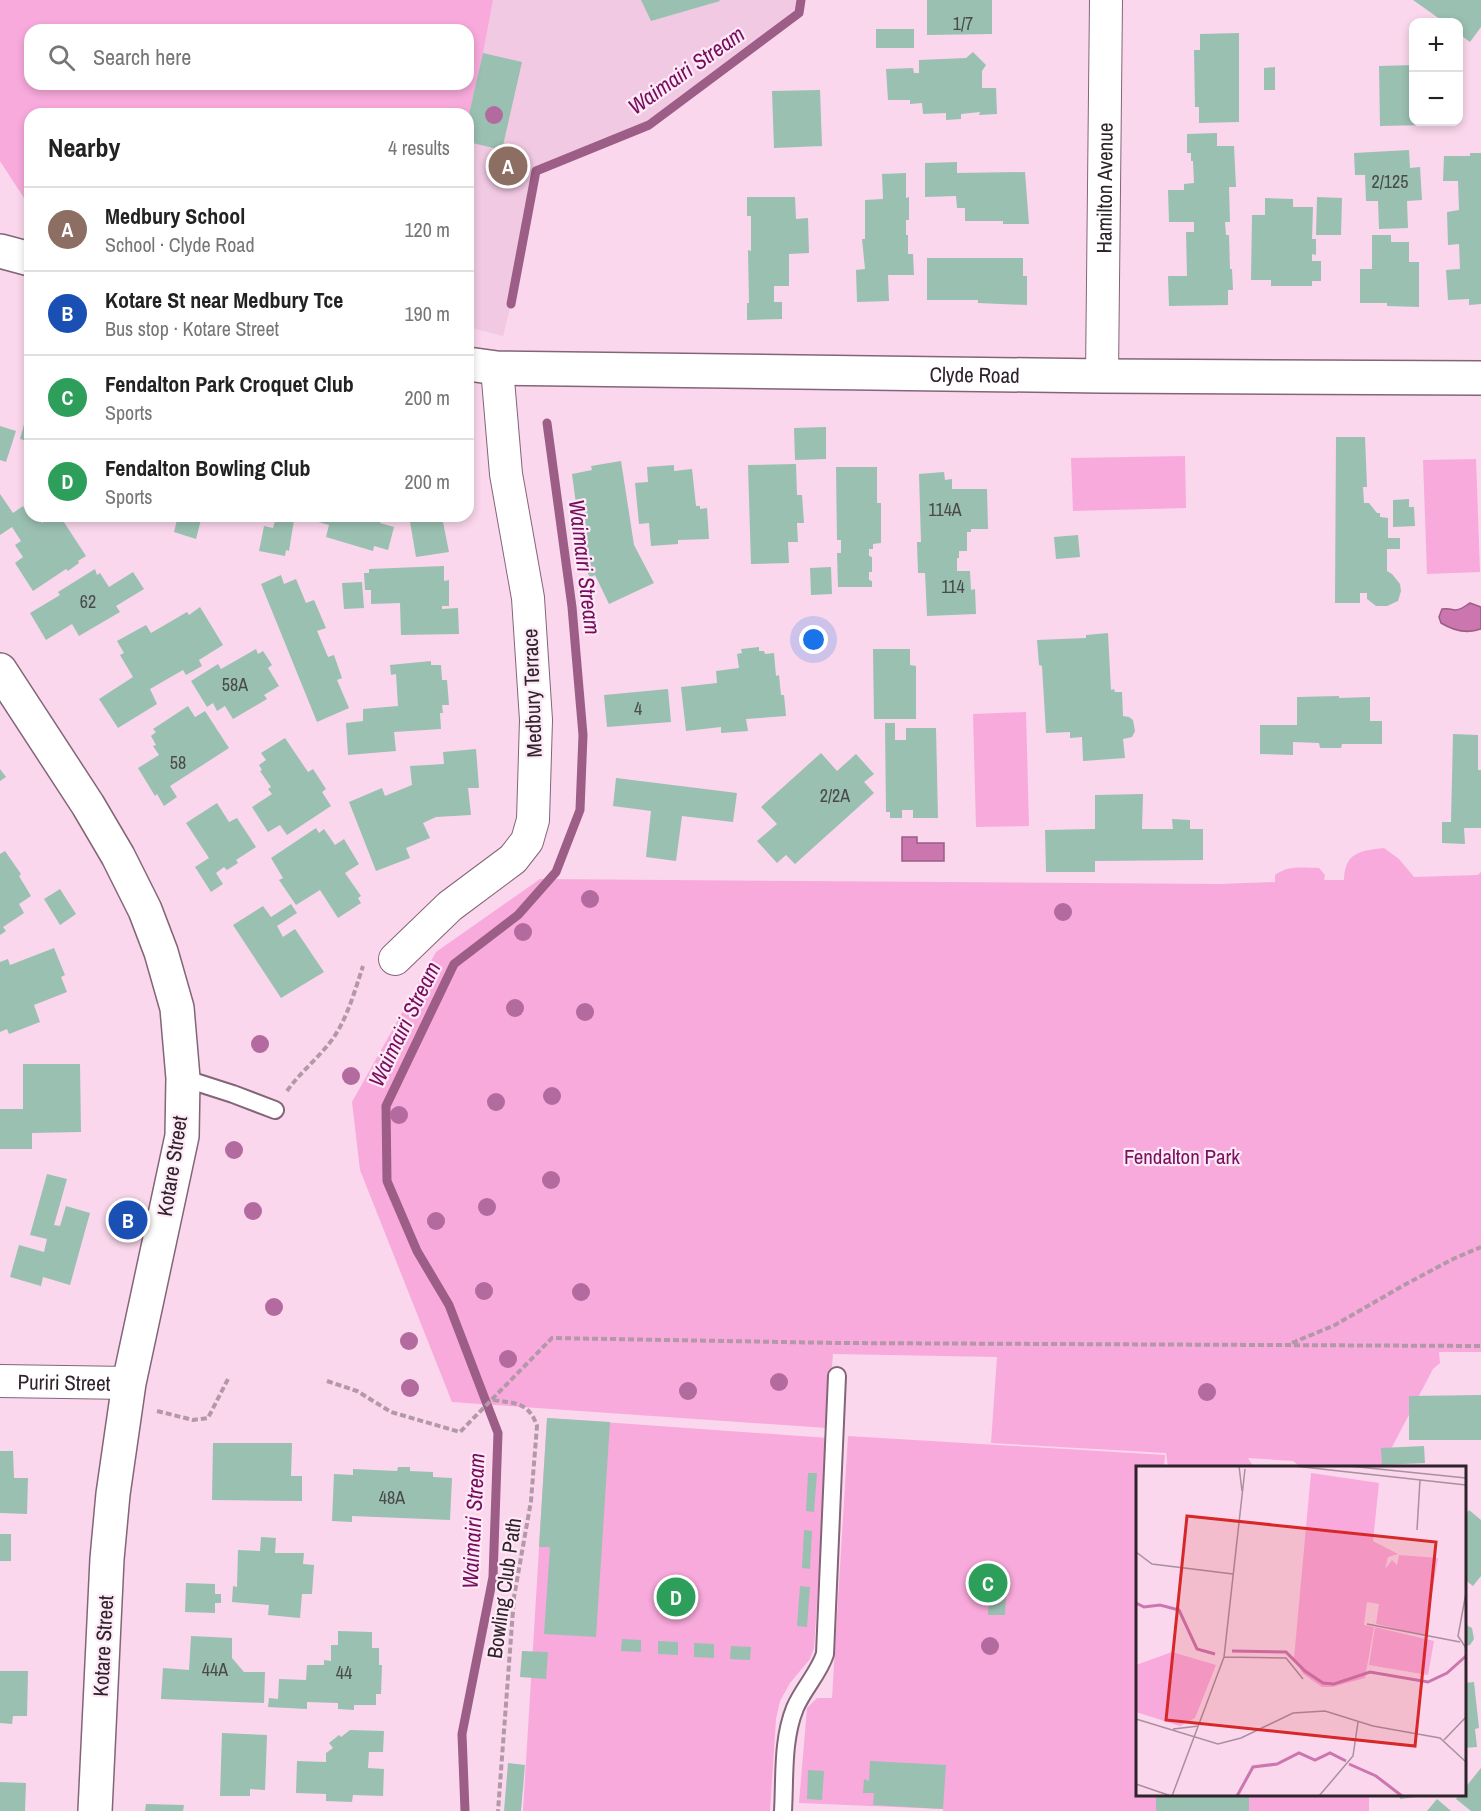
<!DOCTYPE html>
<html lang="en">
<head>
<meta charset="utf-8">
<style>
	body { margin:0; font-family:"Archivo Narrow",sans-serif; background:#f6f6f6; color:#222 }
	.controls { position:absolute; right:18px; top:18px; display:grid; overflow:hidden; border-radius:12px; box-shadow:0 3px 9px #0003 }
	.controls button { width:54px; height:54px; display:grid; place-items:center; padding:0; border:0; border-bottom:2px solid #e0e0e0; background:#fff; color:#222; font:30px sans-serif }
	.you { position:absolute; left:814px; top:640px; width:21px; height:21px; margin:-15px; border:4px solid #fff; border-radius:50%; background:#1a73e8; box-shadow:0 0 0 9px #1a73e833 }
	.badge { display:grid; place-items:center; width:39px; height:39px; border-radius:50%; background:#0b8043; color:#fff; font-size:20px; font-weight:700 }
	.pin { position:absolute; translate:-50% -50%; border:3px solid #fff; box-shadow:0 2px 6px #0006 }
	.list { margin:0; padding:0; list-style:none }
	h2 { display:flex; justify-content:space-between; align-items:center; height:78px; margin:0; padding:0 24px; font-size:26px }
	h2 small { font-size:20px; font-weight:400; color:#767676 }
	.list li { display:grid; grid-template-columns:39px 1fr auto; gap:18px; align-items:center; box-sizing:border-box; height:84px; padding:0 24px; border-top:2px solid #e0e0e0 }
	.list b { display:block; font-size:22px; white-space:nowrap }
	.list p { margin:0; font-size:20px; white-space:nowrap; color:#767676 }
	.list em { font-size:20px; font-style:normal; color:#767676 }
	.icon { flex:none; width:33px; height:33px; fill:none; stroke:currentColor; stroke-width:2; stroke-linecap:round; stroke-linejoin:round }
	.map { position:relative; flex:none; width:1481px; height:1811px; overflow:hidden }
	.search { position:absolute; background:#fff; box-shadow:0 3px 9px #0003; left:24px; top:24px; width:450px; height:66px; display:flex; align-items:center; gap:15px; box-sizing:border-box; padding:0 21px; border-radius:18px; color:#767676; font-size:22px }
	.panel { position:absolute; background:#fff; box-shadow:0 3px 9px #0003; left:24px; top:108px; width:450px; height:414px; border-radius:18px }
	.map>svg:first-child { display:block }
	.built { fill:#f2c9e2; fill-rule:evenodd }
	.green { fill:#f8aadc; fill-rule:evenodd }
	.water { fill:#cb76af; stroke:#9c5d87; stroke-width:1.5 }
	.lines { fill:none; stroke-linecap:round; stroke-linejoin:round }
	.stream { stroke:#9c5d87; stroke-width:9 }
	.building { fill:#9ac0b1 }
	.service-casing { stroke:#836578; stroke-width:20 }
	.minor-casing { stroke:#836578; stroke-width:34 }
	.tertiary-casing { stroke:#836578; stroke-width:36 }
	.secondary-casing { stroke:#836578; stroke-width:36 }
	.path { stroke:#b398a8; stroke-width:4; stroke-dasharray:6 3; stroke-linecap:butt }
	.service { stroke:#fff; stroke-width:16 }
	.minor { stroke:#fff; stroke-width:32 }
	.tertiary { stroke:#fff; stroke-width:33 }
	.secondary { stroke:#fff; stroke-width:33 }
	.tree { fill:#b36a9e }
	.labels { text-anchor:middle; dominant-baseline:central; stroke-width:4.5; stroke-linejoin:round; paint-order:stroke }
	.number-label { font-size:18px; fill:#4a4a4c }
	.street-label { font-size:21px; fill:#2f232b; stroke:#fee9f6 }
	.park-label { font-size:21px; fill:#79115f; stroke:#fee9f6 }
	.water-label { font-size:22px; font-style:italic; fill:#760c5d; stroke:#fee9f6 }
	.inset-river { fill:none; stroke:#cb76af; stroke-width:3 }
	.inset-road { fill:none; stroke:#a98f9f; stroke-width:1.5 }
	.view { fill:#d62828; fill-opacity:0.15; stroke:#d62828; stroke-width:3 }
	.inset-edge { fill:none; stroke:#2f232b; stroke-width:3 }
</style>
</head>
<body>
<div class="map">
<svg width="1481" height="1811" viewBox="0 0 1481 1811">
	<rect width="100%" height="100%" fill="#fad7ec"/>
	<path class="built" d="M0 0H801L799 13 649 125 536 172 511 304 503 336 468 327V114H30V207L0 161ZM30 30H468V84H30Z"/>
	<path class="green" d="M0 0H493L483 53 468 118V114H30V207L0 161ZM30 30H468V84H30Z
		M1185 456 1186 508 1073 511 1071 458Z
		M1476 459 1480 572 1427 574 1423 460Z
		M1026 712 1029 826 976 827 973 714Z
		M1384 848 1399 859 1414 877 1478 875 1481 872V1352H1439L1440 1363 1433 1369 1381 1468 1301 1467 1293 1461 1248 1458 1253 1466 1258 1467H1168L1166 1453 991 1443 997 1357 833 1354 827 1428 452 1402 360 1170 352 1102 436 952 540 879 1219 884 1275 882V875C1289 865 1302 868 1319 868L1325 875 1324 880H1344C1345 852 1360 851 1384 848Z
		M547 1418 828 1438 814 1648 810 1659 790 1683 780 1701 776 1719 770 1811H523Z
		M848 1436 1165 1455 1164 1467 1138 1468V1794L1369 1795V1811H943V1809L799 1803 807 1708 817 1698H832Z"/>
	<path class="water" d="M1470 603 1481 607V629C1467 634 1454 631 1441 623L1439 617 1442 609C1448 608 1449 609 1455 610 1461 610 1465 606 1470 603Z
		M902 837H917V843H944V861H902Z"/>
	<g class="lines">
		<path class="stream" d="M511 304 536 171 649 125 799 13 801 0
			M465 1811 462 1734 493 1577 498 1433 449 1305 417 1251 387 1181 386 1106 454 964 518 915 556 872 580 810 583 735 572 607 547 423"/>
	</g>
	<path class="building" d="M641 0H719L720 1 651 21Z
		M927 0H992V34L927 35Z
		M1413 0H1481V27L1470 42 1458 33V22H1444Z
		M876 29H914V48H876Z
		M1239 33V122L1199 123V107H1195L1194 50H1200V34Z
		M973 52 986 65 982 71V88H996L997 114 979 115 980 112 961 114V119L946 120V113L923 114 922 103 910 104V100H888L886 69 913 68 914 73H919V60L966 58Z
		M483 53 522 62 502 150 468 142V118Z
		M1414 65V122H1426V125L1380 126 1379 66Z
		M1275 67V90H1264V68Z
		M820 90 822 146 774 148 772 91Z
		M1217 133V146H1234L1236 187H1229L1230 222H1225L1226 235H1229L1230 269H1232L1233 290H1228V305L1169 306 1168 276H1187L1186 232H1194V222H1169L1168 190H1184V184L1194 183 1193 161H1191V153H1187V134Z
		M1409 150 1410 168 1420 167 1422 200 1407 201 1408 228 1379 229 1378 201H1366L1365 175H1355L1354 153Z
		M1470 153H1481V304L1469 305V299L1448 300 1446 270 1460 269 1459 244 1448 245 1447 212 1459 210 1458 181H1443L1444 156H1470Z
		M957 162V173L1025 172 1029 224H1003V221H965V208H957L956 196 925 197V163Z
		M906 173V198L909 197V220H906V235H908V254H913L914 275H888L889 301 857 302 856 270 865 269 862 239H865V200L883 199 882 174Z
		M747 197H795L796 219 808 218 809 253 789 254V286H774V302H782V319L747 320V303H749L748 250 751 251V216H747Z
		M1317 197 1342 198 1341 235H1316Z
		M1265 198 1293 199V207H1313L1312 239H1316V255L1312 254V261H1321V281H1312V286H1271V280H1251L1252 215H1265Z
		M1372 235H1391V242H1409V262H1419V307L1387 306V303H1360V269H1372Z
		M927 258H1023V276H1027V305L978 303V300H927Z
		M29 406H30V442L20 439Z
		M0 426 16 431 6 462 0 460Z
		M826 427V459L795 460 794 428Z
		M1336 437H1365L1367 487H1363L1364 503H1369L1377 513H1380V517L1388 518V538H1400V549H1387V571L1392 574 1400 584 1401 591 1398 601 1387 606H1376L1367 599V593H1360V603H1335Z
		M621 461 634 545 654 583 609 604 596 577 595 575 590 578 584 564 572 474 592 470 591 466Z
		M796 464 797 495H802L804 523H797L798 542H788L789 563 751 564 748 465Z
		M674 465V471L692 469 696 506H700V509L707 508 709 539 678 540V544L651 546 649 523 639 524 635 483 648 482 647 467Z
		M836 467H877V503H881V543L873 544V549H869V556L872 557V572H869V580L872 581V587H838L837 553H841V540H837Z
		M944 472 945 480 952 479V489H987L988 529H971V532H967V551H959V558H957V571H970L971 590 975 589 976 614 927 616 925 573H918L917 542H921L919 474Z
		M0 494 13 513 23 506 28 514 30 513V516H37L42 523 52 516H60L86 556 78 561 79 563 68 571 66 569 33 591 15 563 23 557 15 545 21 541 12 527 0 535Z
		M1409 499V507H1414L1415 526 1393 527V500Z
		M178 516H202L196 539 174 532Z
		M312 516H382L380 523 394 527 388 550 374 546 373 551 326 537 329 525 311 520Z
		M409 516H458L459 520 443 522 449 552 416 557Z
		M276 517 294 520 289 551 286 550 285 556 259 551 264 526 273 528Z
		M1078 535 1080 557 1056 559 1054 537Z
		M444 566V581L449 580V606H442V609L458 608 459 634 401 635 400 603 371 604V590H365L364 573H369V569Z
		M831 567 832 594 811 595 810 568Z
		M95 569 97 575 100 573 109 587 133 572 144 589 116 606 120 612 79 636 72 624 46 640 30 613 60 595 58 592Z
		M281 575 284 584 296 579 306 603 314 600 326 628 317 631 328 657 334 655 342 678 337 680 349 708 317 722 261 584Z
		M362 582 364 608 344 609 342 583Z
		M200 607 223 645 199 660 202 666 186 675 183 670 150 689 157 704 118 728 99 699 133 677 120 655 124 653 117 641 146 625 151 633 187 612 189 615Z
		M1108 633 1111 690 1114 689 1115 692H1122L1123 716 1129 717 1133 720 1135 731 1132 737 1123 739 1125 758 1083 761 1082 737 1070 738V732L1046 733 1042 666 1039 665 1037 640 1086 638V635Z
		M759 647V651H764L765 654 774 653 776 676 779 675 781 695H784L786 716 746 719 748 731 721 733V727L686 731 681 687 717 683 716 671 739 668 737 654 742 653 741 649Z
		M256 649 258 654 263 651 272 665 268 668 279 686 264 695 267 699 233 719 225 706 217 711 213 703 207 707 191 681 218 664 221 669Z
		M873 649H910V665L916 666V719H874Z
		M431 661V665H441L442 680H447L449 705H442L443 713H440L441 729 394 732 396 751 348 755 346 723 363 721V709L398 706 396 674 391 675 390 665Z
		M668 689 671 722 607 727 604 695Z
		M1339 696V698L1370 697V721H1382V744H1342L1341 748H1320L1319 743 1293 742V755L1260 754V725H1297V697Z
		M188 706 195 717 205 711 229 748 170 786 177 797 164 806 157 794 155 796 138 768 159 755 153 746 156 745 151 736 156 732 153 729Z
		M885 723H895V740H906V728H936L938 818H913V810H902V818H890V812H886Z
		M1453 734 1478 735V770H1481V828H1464L1465 844 1442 843V822H1451Z
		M285 738 308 772 313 769 326 789 322 792 331 806 287 835 280 825 268 832 252 807 272 794 268 789 271 787 260 771 262 770 259 765 266 760 261 753Z
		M476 749 479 788H468L471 815 436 817 423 823 430 838 406 848 410 858 376 871 349 802 382 788 385 796 412 785 410 766 444 764 443 752Z
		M821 753 837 771 856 754 874 774 864 782 874 793 795 864 786 855 777 863 757 841 777 824 761 807Z
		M0 769 6 777 0 781Z
		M616 778 737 793 733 822 682 816 676 861 646 857 651 811 613 806Z
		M1143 794 1142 829H1173L1172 819 1190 820V829H1203V860L1095 861V872H1046L1045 830 1095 829V795Z
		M217 803 229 822 237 818 256 847 236 860 238 863 227 870 224 867 216 873 223 884 211 892 195 867 209 858 186 823Z
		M316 828 319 833 324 829 335 845 344 839 359 864 345 873 361 896 358 898 361 903 338 918 320 890 296 905 279 880 283 878 271 858Z
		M5 851 21 874 19 876 31 896 19 904 24 913 3 927 6 931 0 935V854Z
		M60 889 76 914 60 925 44 899Z
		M291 904 297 913 277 926 283 937 295 929 324 972 281 998 233 925 263 906 271 917Z
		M54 948 65 975 61 977 67 992 34 1005 40 1022 9 1034 7 1029 0 1032V962L8 959 10 965Z
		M23 1064H80L81 1132 32 1133V1149H0V1109H23Z
		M47 1174 67 1179 54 1225 60 1226 66 1206 90 1213 70 1285 43 1277 41 1286 10 1277 19 1245 44 1252 47 1239 30 1235Z
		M1481 1395V1440H1409V1396Z
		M547 1418 610 1422 596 1637 544 1634 550 1547H539Z
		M213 1443H292L291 1476H302V1501L212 1500Z
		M1424 1446 1425 1463 1382 1465 1381 1448Z
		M0 1451H13L14 1478H28L27 1514 0 1513Z
		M398 1467H410V1471L433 1472V1477L452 1478 450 1520 352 1516V1522L332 1521 334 1474 353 1475V1469L397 1471Z
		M808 1473H817L814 1512 806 1511Z
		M1469 1510 1481 1520V1576L1473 1586 1464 1579V1511L1467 1513Z
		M804 1530 812 1531 810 1569 802 1568Z
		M0 1534H11V1561H0Z
		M261 1537 276 1538 275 1553H304L303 1564 314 1565 312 1594H302L300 1618 268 1615 269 1605 232 1602 233 1586 237 1587 238 1550 260 1551Z
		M186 1583 215 1584V1594H221V1603H215V1613L185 1612Z
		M800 1586 810 1587 807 1627 797 1626Z
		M989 1597H1006L1005 1615H988Z
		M1464 1624 1472 1628 1474 1639 1470 1645 1464 1646Z
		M338 1631 372 1632V1648H379V1665H382L381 1694H376V1705H354V1710L338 1709V1703L307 1702V1709L268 1707 269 1698 278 1699 279 1679 306 1680 307 1665H324V1660L331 1661V1645H338Z
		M191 1636 232 1638V1658L244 1672H265L264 1703 161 1699 163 1668 189 1670Z
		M622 1639 641 1640V1652L621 1651Z
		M658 1641 678 1642V1655L658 1654Z
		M694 1643 714 1644V1658L694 1657Z
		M731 1646 751 1647 750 1660 730 1659Z
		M522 1651 548 1652 546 1679 520 1677Z
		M0 1671H28L27 1716H13L12 1724 0 1723Z
		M1474 1682 1479 1728 1475 1729 1477 1747 1464 1748V1683Z
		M350 1730 384 1731 383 1752H369L368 1768 384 1769 383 1796 353 1795 352 1802 326 1801V1794L296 1793 297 1761 326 1762V1753L333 1748 329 1743 339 1735 341 1737Z
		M222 1733 267 1735 265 1790 250 1789V1796H220Z
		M870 1761 946 1765 943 1809 873 1805 874 1793H863L864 1779 869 1781Z
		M508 1763 525 1765 521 1811H504Z
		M1481 1768V1811H1471L1456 1799 1460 1794H1464V1789Z
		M808 1770 824 1771 822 1800 807 1799Z
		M0 1782 26 1783 25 1811H0Z
		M1156 1794H1249V1811H1156Z
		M1399 1794H1424V1796L1400 1799Z
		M1437 1799 1451 1811H1427Z
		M146 1804 184 1805 183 1811H145Z"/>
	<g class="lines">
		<defs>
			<path id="service" d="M183 1078 233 1094 275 1110
				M783 1811C785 1777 782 1740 795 1708 803 1689 819 1673 825 1654L837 1376"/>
			<g id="minor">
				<path id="s1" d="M1102 376 1106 0"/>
				<path d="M395 959 450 906 513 859 527 841 533 820 536 720 528 598 506 474 497 368"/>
				<path id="s2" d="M0 1381 129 1383"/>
			</g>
			<g id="tertiary">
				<path d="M0 251 30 259"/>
				<path id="s3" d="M468 364 497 368 1102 376 1481 378"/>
			</g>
			<path id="secondary" d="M0 670 88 805 118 856 145 910 161 952 177 1008 183 1078 182 1136 129 1383 113 1494 107 1559 95 1811"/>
		</defs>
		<use href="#service" class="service-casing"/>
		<use href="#minor" class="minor-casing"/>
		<use href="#tertiary" class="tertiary-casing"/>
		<use href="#secondary" class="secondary-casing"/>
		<path class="path" d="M287 1091C301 1071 320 1057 334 1037 348 1016 355 990 363 966
			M1292 1343 1335 1325 1406 1284 1453 1259 1481 1247
			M327 1381 357 1391 391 1412 460 1432 552 1338 839 1343 1481 1346
			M493 1400C515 1403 529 1402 537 1426L531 1501 514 1597 498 1811
			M157 1411 193 1420 208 1418 228 1379"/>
		<use href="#service" class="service"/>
		<use href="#minor" class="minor"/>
		<use href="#tertiary" class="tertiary"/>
		<use href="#secondary" class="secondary"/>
	</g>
	<g class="tree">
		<circle cx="494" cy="115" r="9"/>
		<circle cx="590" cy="899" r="9"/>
		<circle cx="1063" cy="912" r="9"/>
		<circle cx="523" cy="932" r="9"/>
		<circle cx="515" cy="1008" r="9"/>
		<circle cx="585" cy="1012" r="9"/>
		<circle cx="260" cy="1044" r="9"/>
		<circle cx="351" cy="1076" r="9"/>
		<circle cx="552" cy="1096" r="9"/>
		<circle cx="496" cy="1102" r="9"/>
		<circle cx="399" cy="1115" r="9"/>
		<circle cx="234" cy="1150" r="9"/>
		<circle cx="551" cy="1180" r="9"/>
		<circle cx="487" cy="1207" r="9"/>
		<circle cx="253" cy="1211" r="9"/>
		<circle cx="436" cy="1221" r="9"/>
		<circle cx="484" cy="1291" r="9"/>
		<circle cx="581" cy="1292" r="9"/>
		<circle cx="274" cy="1307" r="9"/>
		<circle cx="409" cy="1341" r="9"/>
		<circle cx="508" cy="1359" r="9"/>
		<circle cx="779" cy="1382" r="9"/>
		<circle cx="410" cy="1388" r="9"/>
		<circle cx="688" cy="1391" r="9"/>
		<circle cx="1207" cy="1392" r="9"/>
		<circle cx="990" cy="1646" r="9"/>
	</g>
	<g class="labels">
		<g class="number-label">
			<text x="963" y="23">1/7</text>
			<text x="1390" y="181">2/125</text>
			<text x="945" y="509">114A</text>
			<text x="953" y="586">114</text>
			<text x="88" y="601">62</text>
			<text x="235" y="684">58A</text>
			<text x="638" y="708">4</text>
			<text x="178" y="762">58</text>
			<text x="835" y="795">2/2A</text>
			<text x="392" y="1497">48A</text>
			<text x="215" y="1669">44A</text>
			<text x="344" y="1672">44</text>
		</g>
		<g class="street-label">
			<text stroke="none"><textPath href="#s1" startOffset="188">Hamilton Avenue</textPath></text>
			<text stroke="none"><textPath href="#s3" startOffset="507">Clyde Road</textPath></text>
			<text transform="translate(532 693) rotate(-92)">Medbury Terrace</text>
			<text transform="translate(172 1166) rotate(-81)">Kotare Street</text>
			<text stroke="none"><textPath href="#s2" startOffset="64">Puriri Street</textPath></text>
			<text transform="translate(504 1588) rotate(-82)">Bowling Club Path</text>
			<text transform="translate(103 1646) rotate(-87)">Kotare Street</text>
		</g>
		<g class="park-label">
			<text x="1182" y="1156">Fendalton Park</text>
		</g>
		<g class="water-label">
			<text transform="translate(686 70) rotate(-35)">Waimairi Stream</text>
			<text transform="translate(585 567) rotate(83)">Waimairi Stream</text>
			<text transform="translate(404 1024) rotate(-64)">Waimairi Stream</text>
			<text transform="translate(473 1521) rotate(-87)">Waimairi Stream</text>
		</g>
	</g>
	<g transform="translate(1136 1466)">
		<rect width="330" height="330" fill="#fad7ec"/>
		<path d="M175 7 243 17 237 75 262 88 252 91 249 103 256 94 261 99 263 89 302 92 289 170 240 158 243 138 231 136 228 159 238 161 229 212 196 221H186L167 208 158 192ZM239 161 298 175 292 209 233 199ZM36 186 80 199 59 252 44 260 0 246V199Z" fill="#f8aadc"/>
		<path class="inset-river" d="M0 137 8 141 24 139 43 144 61 183 79 188M96 185 150 186 169 205 187 217 198 218 234 206 292 216 311 207 330 190M213 298 240 310 266 330M101 330 117 301 141 298 163 287 179 294 194 287 210 295"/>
		<path class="inset-road" d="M103 0 106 25M158 0 330 19M213 0 330 12M281 64 284 14M0 86 16 98 97 108M330 127 322 170 330 182M231 158 324 176M88 191 150 192 167 213M0 253 82 278 105 272 157 247 189 245 237 260 304 272 330 296M37 263 63 260M308 274 330 251M0 318 35 330M36 330 88 191 109 3M183 330 217 290 222 256"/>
		<path class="view" d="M51 50 300 76 279 280 30 254Z"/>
		<rect width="330" height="330" class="inset-edge"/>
	</g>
</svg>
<div class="controls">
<button>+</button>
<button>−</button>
</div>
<div class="you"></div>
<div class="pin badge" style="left:508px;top:166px;background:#8d6e63">A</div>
<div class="pin badge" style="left:128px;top:1220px;background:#1a4fb4">B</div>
<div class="pin badge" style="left:988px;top:1583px;background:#2e9e5b">C</div>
<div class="pin badge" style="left:676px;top:1597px;background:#2e9e5b">D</div>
<div class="search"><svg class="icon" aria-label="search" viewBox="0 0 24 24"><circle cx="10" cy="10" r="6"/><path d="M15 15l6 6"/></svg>Search here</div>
<section class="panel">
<h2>Nearby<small>4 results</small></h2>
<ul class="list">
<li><span class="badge" style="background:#8d6e63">A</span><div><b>Medbury School</b><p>School · Clyde Road</p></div><em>120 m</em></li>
<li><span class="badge" style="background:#1a4fb4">B</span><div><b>Kotare St near Medbury Tce</b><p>Bus stop · Kotare Street</p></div><em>190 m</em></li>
<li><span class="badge" style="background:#2e9e5b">C</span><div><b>Fendalton Park Croquet Club</b><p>Sports</p></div><em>200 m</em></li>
<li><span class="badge" style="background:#2e9e5b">D</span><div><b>Fendalton Bowling Club</b><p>Sports</p></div><em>200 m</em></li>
</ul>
</section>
</div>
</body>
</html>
